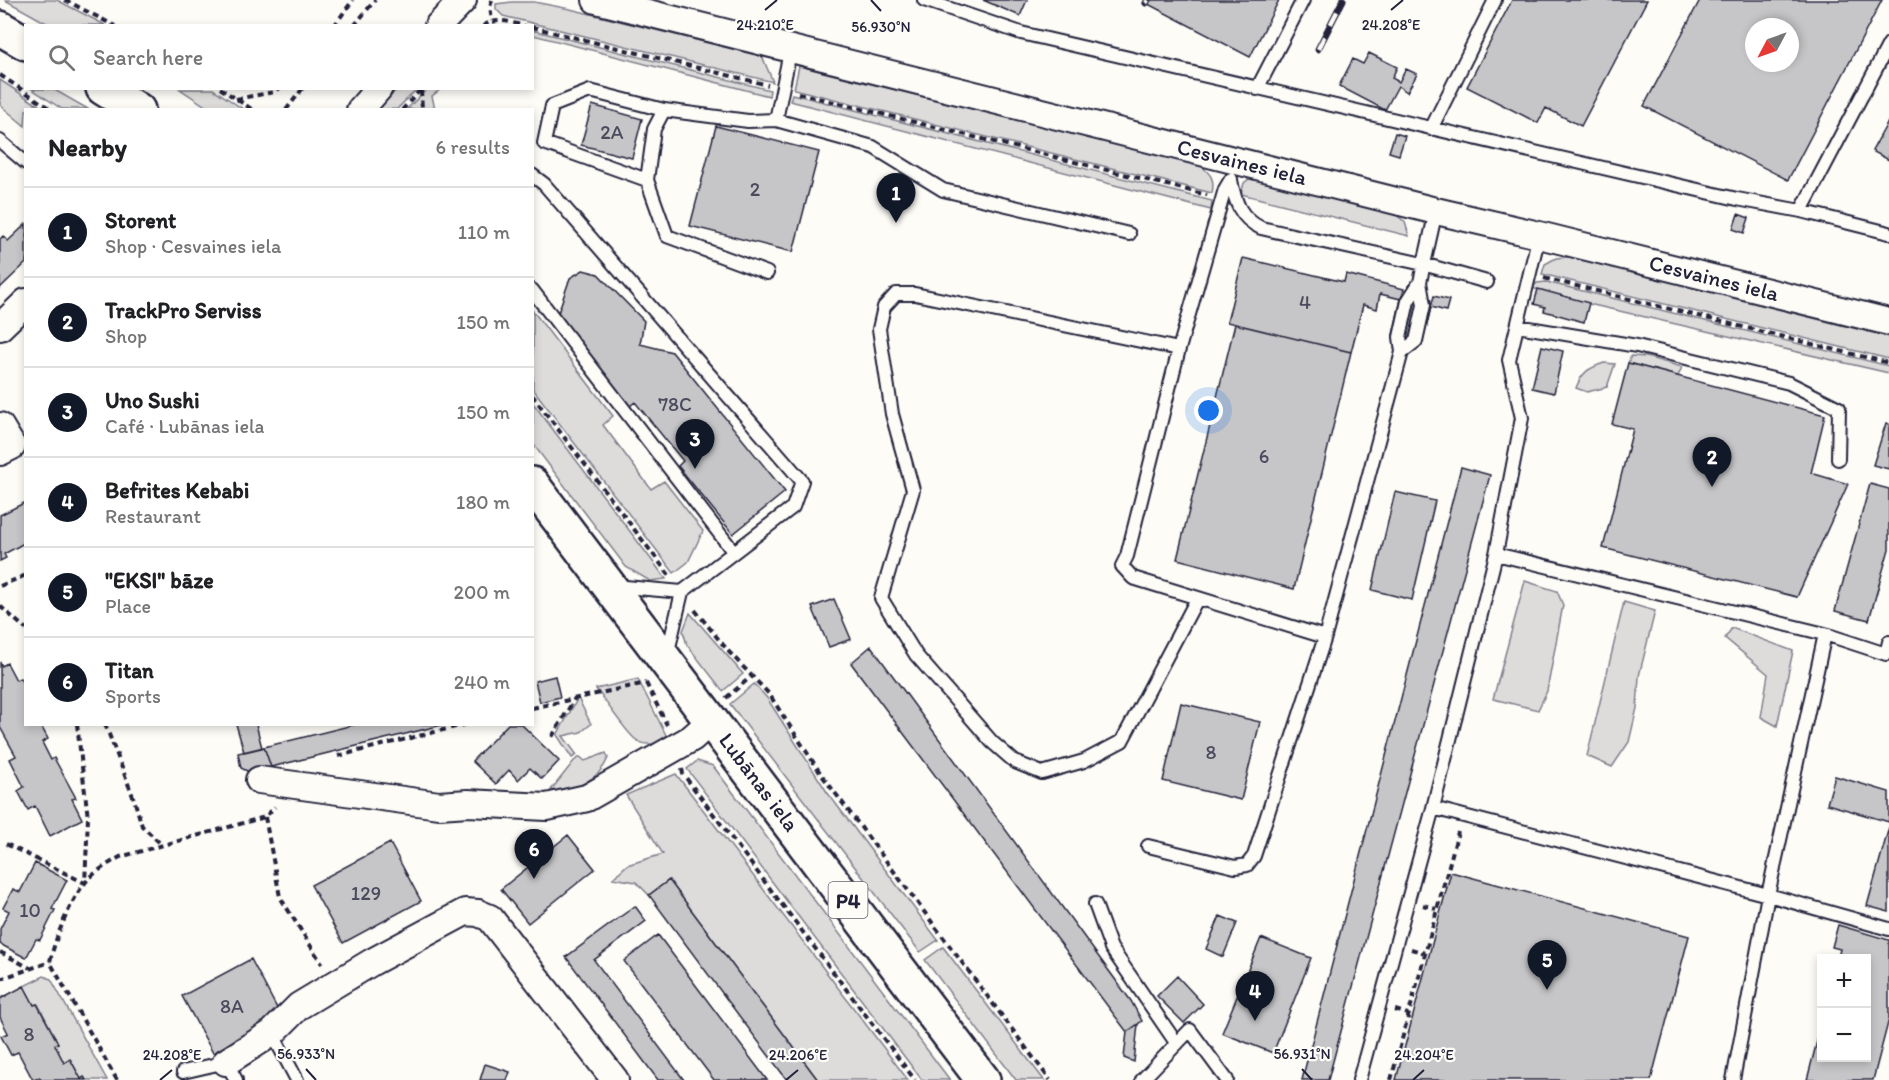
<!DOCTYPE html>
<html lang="en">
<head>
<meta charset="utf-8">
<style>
	body { margin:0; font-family:Itim,sans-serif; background:#f2f2f2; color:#202124 }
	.controls { position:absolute; right:18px; bottom:18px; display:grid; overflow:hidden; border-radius:0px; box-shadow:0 3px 9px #0003 }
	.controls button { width:54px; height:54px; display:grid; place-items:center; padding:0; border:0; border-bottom:2px solid #e0e0e0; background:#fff; color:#202124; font:30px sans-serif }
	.compass { position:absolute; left:1745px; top:18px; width:54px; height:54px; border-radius:50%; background:#fff; box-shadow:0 3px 9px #0003; rotate:229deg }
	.you { position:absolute; left:1209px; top:411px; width:21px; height:21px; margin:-15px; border:4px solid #fff; border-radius:50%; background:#1a73e8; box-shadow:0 0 0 9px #1a73e833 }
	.badge { display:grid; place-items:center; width:39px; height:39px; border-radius:50%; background:#111827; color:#fff; font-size:20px; font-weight:700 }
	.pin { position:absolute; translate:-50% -50px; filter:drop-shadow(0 2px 3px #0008) }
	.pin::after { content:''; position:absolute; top:32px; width:21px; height:18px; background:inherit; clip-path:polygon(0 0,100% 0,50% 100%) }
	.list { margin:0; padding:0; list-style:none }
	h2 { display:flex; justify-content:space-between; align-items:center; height:78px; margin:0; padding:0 24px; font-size:26px }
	h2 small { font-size:20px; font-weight:400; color:#757577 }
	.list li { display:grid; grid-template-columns:39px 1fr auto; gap:18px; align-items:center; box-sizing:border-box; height:90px; padding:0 24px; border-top:2px solid #e0e0e0 }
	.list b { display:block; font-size:22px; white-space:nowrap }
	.list p { margin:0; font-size:20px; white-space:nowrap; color:#757577 }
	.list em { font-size:20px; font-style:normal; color:#757577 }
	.icon { flex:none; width:33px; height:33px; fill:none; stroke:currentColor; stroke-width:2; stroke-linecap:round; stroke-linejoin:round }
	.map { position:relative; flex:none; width:1889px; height:1080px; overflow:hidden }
	.search { position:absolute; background:#fff; box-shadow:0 3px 9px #0003; left:24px; top:24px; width:510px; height:66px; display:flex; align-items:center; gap:15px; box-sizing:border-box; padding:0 21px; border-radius:0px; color:#757577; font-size:22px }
	.panel { position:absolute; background:#fff; box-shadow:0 3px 9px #0003; left:24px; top:108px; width:510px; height:618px; border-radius:0px }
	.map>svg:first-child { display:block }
	.green { fill:#dddcdb; stroke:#807f8b; stroke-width:1.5 }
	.building { fill:#c6c6c8; stroke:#22223b; stroke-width:1.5; fill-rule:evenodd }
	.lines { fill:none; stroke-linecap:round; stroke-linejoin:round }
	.service-casing { stroke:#22223b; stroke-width:16 }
	.minor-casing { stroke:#22223b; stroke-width:30 }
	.primary-casing { stroke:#22223b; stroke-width:38 }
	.path { stroke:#22223b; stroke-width:4; stroke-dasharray:6 4.5; stroke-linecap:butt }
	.service { stroke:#fdfcf7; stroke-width:12 }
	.minor { stroke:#fdfcf7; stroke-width:26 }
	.primary { stroke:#fdfcf7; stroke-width:33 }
	.rail-casing { stroke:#22223b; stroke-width:7 }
	.rail { stroke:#fdfcf7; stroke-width:4.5; stroke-dasharray:14; stroke-linecap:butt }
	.ticks { fill:none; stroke:#22223b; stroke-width:2 }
	.labels { text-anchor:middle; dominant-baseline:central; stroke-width:4.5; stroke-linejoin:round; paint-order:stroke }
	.number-label { font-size:20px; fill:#4b4b5e }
	.shield { fill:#fdfcf7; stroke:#646373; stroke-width:1.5 }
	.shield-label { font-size:21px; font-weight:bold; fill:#22223b }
	.street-label { font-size:22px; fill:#22223b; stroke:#fdfcf7 }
	.ticks-label { font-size:15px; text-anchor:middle; fill:#22223b; stroke:#fdfcf7; stroke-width:4.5; stroke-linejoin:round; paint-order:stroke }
</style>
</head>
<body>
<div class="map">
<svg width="1889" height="1080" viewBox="0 0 1889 1080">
	<rect width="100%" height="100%" fill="#fdfcf7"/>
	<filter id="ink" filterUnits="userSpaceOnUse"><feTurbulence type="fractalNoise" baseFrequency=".0167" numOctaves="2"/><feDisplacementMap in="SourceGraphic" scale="12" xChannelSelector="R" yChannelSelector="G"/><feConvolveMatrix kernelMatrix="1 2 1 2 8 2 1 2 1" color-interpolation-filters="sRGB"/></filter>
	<g filter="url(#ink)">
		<path class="green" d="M5 0H57L105 25H50Z
			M512 2H534L570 9 762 56 773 82 503 16 496 9V4Z
			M532 30 770 90 769 96 533 35Z
			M799 66 1200 165C1211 174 1215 179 1212 193L794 89Z
			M0 80 44 109 26 110 25 126 0 105Z
			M32 89H53L88 109H62Z
			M180 89H213L243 109H210Z
			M397 89H417L397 109 377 110Z
			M427 89H441L432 96 435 109H407Z
			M792 94 1212 201 1211 210 790 101Z
			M1250 178 1395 214 1405 222 1409 236 1241 194 1244 183Z
			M1569 257 1889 337V359L1542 274 1545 264 1556 258Z
			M1546 282 1889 366V373L1593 305 1532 288 1537 283Z
			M533 311 613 416 603 425 651 489 664 481 703 531 688 562 674 573 533 389Z
			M1631 356 1646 357 1682 367 1678 376 1628 363Z
			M1604 363 1615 364 1607 387 1587 392 1576 388C1582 372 1589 368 1604 363Z
			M533 403 545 419 666 579 650 581 626 567 533 444Z
			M1525 581 1557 591 1563 605 1547 691 1538 710 1493 699Z
			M1624 602 1655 611 1639 676 1637 708 1629 742 1612 767 1587 756Z
			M690 613 743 674 723 691 687 645 683 631Z
			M1732 628 1793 651 1777 726 1761 717 1768 674 1725 638Z
			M638 679 667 737C658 745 645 747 635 739 624 730 606 701 596 689Z
			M754 684 767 698 827 792 938 940 920 952 730 704Z
			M578 698 591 724 581 732 563 736 577 755 572 758 557 735Z
			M606 753 608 758C600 779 573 793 551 790L574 761 580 757 585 761Z
			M697 761 713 766 950 1080H922L687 769Z
			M676 774 908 1080H818L669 880 649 895 636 882 613 878 627 865 663 854 626 795Z
			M943 947 1044 1080H1016L925 960Z
			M44 976 51 979 107 1080H86L84 1077 81 1079 71 1060 64 1063 55 1045 58 1043 38 1004 34 1005 24 986Z"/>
		<path class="building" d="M983 0H1027L1020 16Z
			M1148 0H1279L1250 57 1146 3Z
			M1512 0H1647L1581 126 1546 108 1538 123 1467 87Z
			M1700 0H1882L1788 180 1644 106ZM1754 27H1790V63H1754Z
			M1369 53 1397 67 1392 78 1399 82 1406 69 1417 74 1407 92 1398 86 1385 110 1339 86 1353 59 1363 64Z
			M592 105 642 119 632 158 581 145Z
			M1889 120V160L1872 151Z
			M716 126 819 152 793 252 690 226Z
			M1395 133 1405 136 1399 155 1389 152Z
			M1738 214 1749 218 1744 233 1733 229Z
			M26 224V263L0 288V239L3 236 8 241Z
			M1243 258 1344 282 1346 274 1404 289 1401 299 1380 294 1377 309 1363 305 1351 352 1227 322Z
			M583 270 598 274 644 321 640 344 672 352 785 492 733 534 678 466 683 461 635 402 630 406 573 336 558 313 570 278Z
			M1538 289 1589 303 1584 322 1544 311 1545 307 1534 304Z
			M1434 296 1449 300 1446 311 1431 307Z
			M1401 299 1431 307 1422 342 1393 335Z
			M1235 324 1351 352 1294 589 1177 559Z
			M1542 346 1563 351 1554 393 1532 388Z
			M1628 363 1825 415 1811 473 1848 484 1797 597 1603 548 1633 429 1612 424Z
			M1886 423 1889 424V469L1873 465Z
			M1461 467 1490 475 1328 1080H1302Z
			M1870 484 1889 489V549L1869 620 1835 611Z
			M1395 492 1435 501 1412 600 1372 590Z
			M26 502V542L4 554 6 558 0 561V515Z
			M834 599 851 639 829 647 812 607Z
			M871 646 1131 1001 1142 1021 1127 1032 851 663Z
			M0 662 2 666 7 663 16 680 20 678 26 689V724H40L48 739 42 742 51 760 54 758 76 798 72 799 82 819 50 836 35 806 28 810 18 791 24 787 10 759 16 756 0 727Z
			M555 676 560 697 540 702 535 681Z
			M1181 703 1260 722 1241 800 1163 781Z
			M236 724H256L262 748 244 752Z
			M357 724H446L271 767 264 747Z
			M508 724H521L559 761 542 779 530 768 518 780 509 770 496 784 472 761Z
			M264 747 271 767 251 773 241 768 238 753Z
			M1835 776 1889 792V822L1827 804Z
			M1889 827V912L1867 906Z
			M568 835 595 869 528 923 501 889Z
			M390 843 421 901 343 943 311 885Z
			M35 863 67 880 52 909 55 910 40 940 36 939 26 958 0 944V929L9 911 3 908 13 889 20 892Z
			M1451 872 1689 936 1651 1080H1396Z
			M669 880 818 1080H787L649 895Z
			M635 906 646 921 594 960 684 1080H658L566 957Z
			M1220 916 1237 923 1223 957 1206 949Z
			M1838 925 1889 940V1019L1873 1080H1807L1822 1022V1058H1866V958H1838L1840 949 1832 947Z
			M658 935 767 1080H714L624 961Z
			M1261 938 1311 958 1273 1053 1222 1033Z
			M251 959 281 1016 213 1053 182 996Z
			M1177 976 1203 1004 1184 1023 1157 996Z
			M24 986 34 1005 37 1004 58 1043 55 1045 64 1063 70 1059 81 1079 84 1077 86 1080H41L40 1078 33 1080 18 1052 11 1055 1 1036 8 1033 0 1017V999Z
			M1138 1024 1134 1062 1124 1058 1127 1032Z
			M485 1064 510 1072 507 1080H480Z"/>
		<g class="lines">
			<defs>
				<path id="service" d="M924 0 1021 33 1737 199 1801 211 1889 233
					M1257 89 1303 0
					M664 110 654 129 647 180 667 236 767 273
					M776 120 873 147 943 190 1129 234
					M1431 129 1495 0
					M0 141 26 163
					M532 175 544 184 802 481 793 507 682 592 667 656
					M647 180 544 143 552 106 590 91 664 110 748 121 776 120 791 47
					M1231 180C1235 202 1240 218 1261 228L1423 264 1487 282
					M1801 211 1889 44
					M532 290 733 551
					M1517 326 1637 346 1789 383 1839 408 1838 459
					M1179 349 1225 189 1231 179
					M1402 352 1416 341 1424 305 1420 282
					M1496 554 1825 634 1886 654 1889 642
					M614 586 682 592
					M1325 637 1402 352 1400 337 1408 301 1420 282 1436 211
					M1433 808 1768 895 1889 929
					M1148 846 1235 867 1247 865 1254 856 1325 637 1133 578 1122 566 1127 556 1179 349 915 294H896L884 307 879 329 892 414 913 490 881 598 916 655 992 742 1015 762 1042 773 1084 761 1122 741 1197 599
					M1095 904 1111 948 1177 1044
					M272 1033 297 1080
					M183 1072 226 1062 236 1080
					M1142 1080 1190 1030 1227 1080
					M1359 1080 1433 808 1496 554 1522 418 1509 360 1539 235
					M1733 1080 1768 895 1825 634"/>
				<path id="minor" d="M596 0 1436 211 1539 235 1889 322
					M438 26 463 0
					M360 110 379 88
					M0 327 26 302
					M0 426 12 446 0 452
					M259 780 439 805 468 803 547 807 587 798 692 738 712 720
					M226 1062 272 1033 299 1006 372 962 465 912 478 913 490 918 615 1080"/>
				<path id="primary" d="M0 28 26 43
					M103 88 138 110
					M532 484 983 1080"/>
			</defs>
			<use href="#service" class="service-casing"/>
			<use href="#minor" class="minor-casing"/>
			<use href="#primary" class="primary-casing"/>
			<path class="path" d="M65 0 115 26
				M492 0 490 7 492 21
				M334 26 353 0
				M354 26 375 0
				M483 26C497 17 510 22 525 26
				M532 27 768 85
				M0 75 52 110
				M220 88 253 110
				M421 90 422 110
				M798 93 1207 195
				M236 99 274 92 280 88
				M286 110 303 88
				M402 110 422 88
				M1544 278 1889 363
				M532 395 669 575
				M0 586 26 575
				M0 606 26 629
				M695 610 729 652 769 694 821 774 1050 1080
				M646 683 667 725
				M726 698 753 675
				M532 708 646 683
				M105 724 134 799 142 826 161 844
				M552 737 575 698
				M338 756 467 724
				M682 769 683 774 915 1080
				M265 817 280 897 322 964
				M6 844 85 883 88 818 77 724
				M1423 905 1436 909
				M1411 949 1425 953
				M0 952 30 968
				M0 979 50 962
				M1395 1010 1408 1014
				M117 1080 50 962C54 940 71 900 85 883 94 872 108 864 120 857L265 817 275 807
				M1391 1080 1458 832"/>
			<use href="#service" class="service"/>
			<use href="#minor" class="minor"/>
			<use href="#primary" class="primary"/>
			<defs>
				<path id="rail" d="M1146 3 1148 0
					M1318 49 1343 0"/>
			</defs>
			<use href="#rail" class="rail-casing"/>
			<use href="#rail" class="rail"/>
		</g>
	</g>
	<path class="ticks" d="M871 0 881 11M765 10 777 0M1391 10 1403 0M306 1069 316 1080M1302 1069 1312 1080M160 1080 172 1070M786 1080 798 1070M1413 1080 1424 1070"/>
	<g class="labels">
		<g class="number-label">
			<text x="612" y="132">2A</text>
			<text x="755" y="189">2</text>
			<text x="1305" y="302">4</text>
			<text x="675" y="404">78C</text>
			<text x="1264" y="456">6</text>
			<text x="1211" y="752">8</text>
			<text x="366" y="893">129</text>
			<text x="30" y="910">10</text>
			<text x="232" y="1006">8A</text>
			<text x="29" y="1034">8</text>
		</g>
		<rect class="shield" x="828.5" y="882" width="39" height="36" rx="4.5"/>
		<g class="shield-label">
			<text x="848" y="900">P4</text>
		</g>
		<g class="street-label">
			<text transform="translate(1242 162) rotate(14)">Cesvaines iela</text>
			<text transform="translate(1714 278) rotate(14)">Cesvaines iela</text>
			<text transform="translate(759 782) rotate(53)">Lubānas iela</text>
		</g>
	</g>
	<g class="ticks-label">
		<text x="765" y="30">24.210°E</text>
		<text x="1391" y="30">24.208°E</text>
		<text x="881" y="32">56.930°N</text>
		<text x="306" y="1059">56.933°N</text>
		<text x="1302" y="1059">56.931°N</text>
		<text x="172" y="1060">24.208°E</text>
		<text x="798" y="1060">24.206°E</text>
		<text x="1424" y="1060">24.204°E</text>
	</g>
</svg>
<div class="controls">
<button>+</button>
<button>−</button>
</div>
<svg class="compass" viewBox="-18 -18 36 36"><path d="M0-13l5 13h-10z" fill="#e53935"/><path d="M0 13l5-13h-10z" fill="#757577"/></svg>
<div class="you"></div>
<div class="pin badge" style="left:896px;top:223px">1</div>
<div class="pin badge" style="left:1712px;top:487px">2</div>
<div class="pin badge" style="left:695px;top:469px">3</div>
<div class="pin badge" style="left:1255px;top:1021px">4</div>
<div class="pin badge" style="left:1547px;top:990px">5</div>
<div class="pin badge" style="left:534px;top:879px">6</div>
<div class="search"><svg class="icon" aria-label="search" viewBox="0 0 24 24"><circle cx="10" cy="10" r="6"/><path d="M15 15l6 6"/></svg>Search here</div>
<section class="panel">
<h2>Nearby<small>6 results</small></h2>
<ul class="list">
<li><span class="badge">1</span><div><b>Storent</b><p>Shop · Cesvaines iela</p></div><em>110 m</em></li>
<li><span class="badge">2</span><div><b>TrackPro Serviss</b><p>Shop</p></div><em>150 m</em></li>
<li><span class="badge">3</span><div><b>Uno Sushi</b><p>Café · Lubānas iela</p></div><em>150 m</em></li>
<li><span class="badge">4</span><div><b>Befrites Kebabi</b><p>Restaurant</p></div><em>180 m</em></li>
<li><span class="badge">5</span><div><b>&quot;EKSI&quot; bāze</b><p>Place</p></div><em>200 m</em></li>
<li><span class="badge">6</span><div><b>Titan</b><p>Sports</p></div><em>240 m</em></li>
</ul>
</section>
</div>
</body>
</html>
